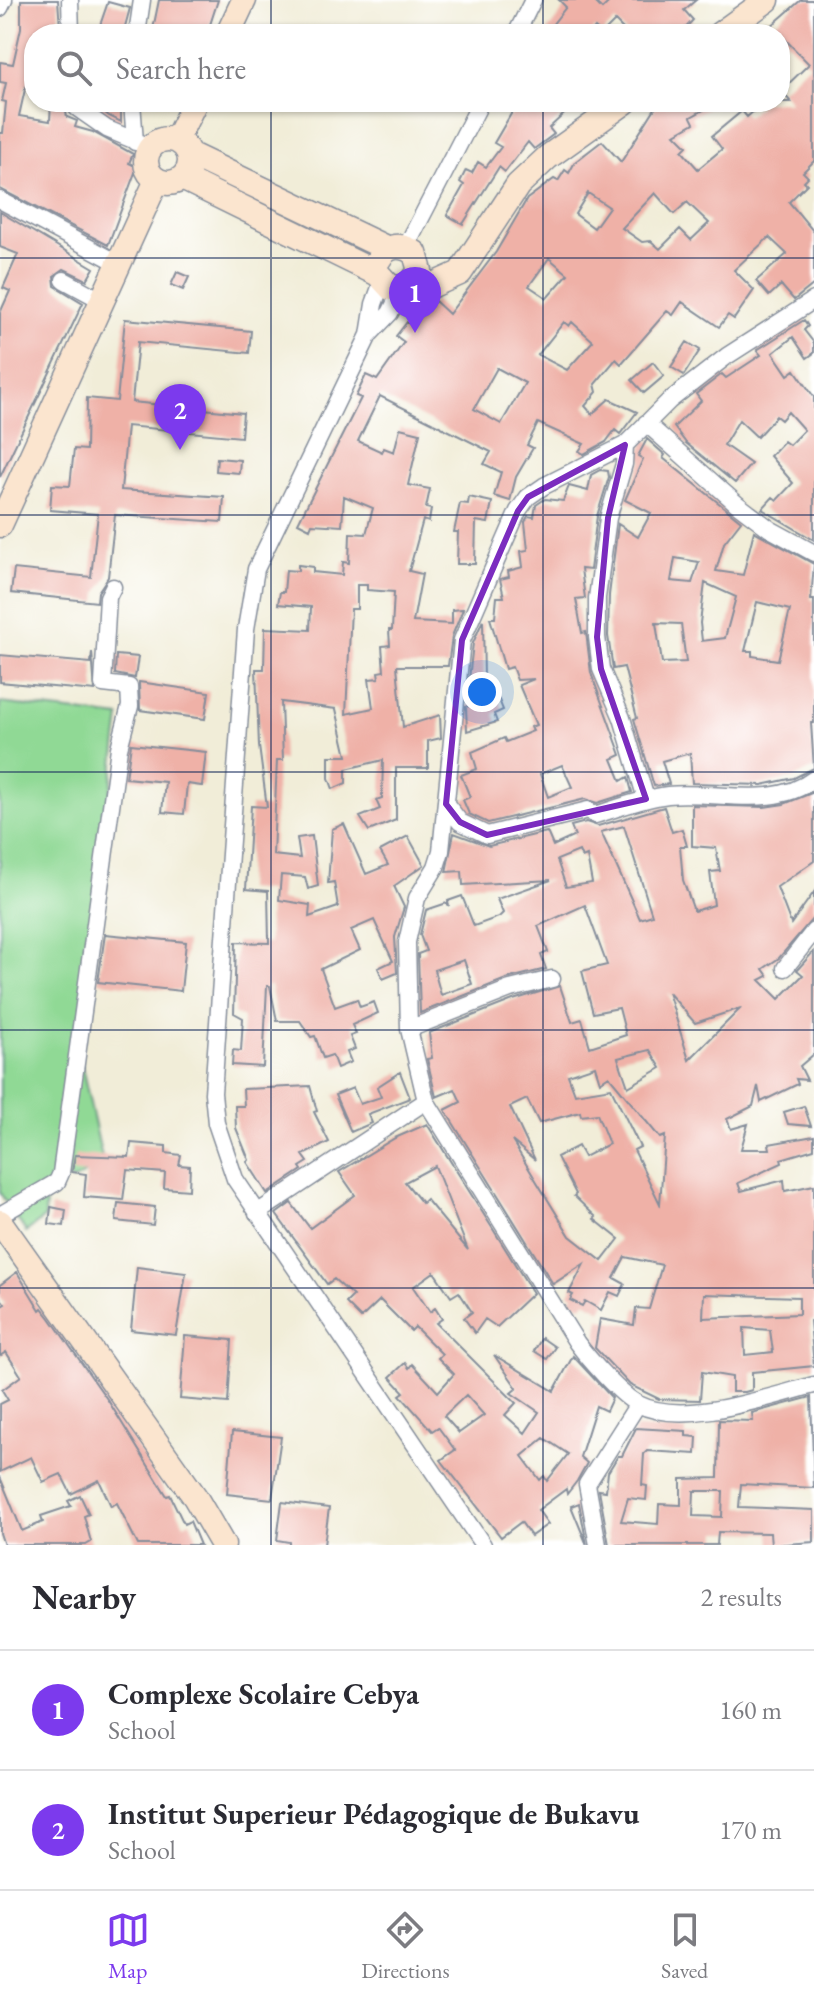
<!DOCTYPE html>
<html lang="en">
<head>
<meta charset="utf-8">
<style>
	body { margin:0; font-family:"EB Garamond",serif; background:#f7f7f7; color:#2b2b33 }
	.you { position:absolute; left:482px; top:692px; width:28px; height:28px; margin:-20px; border:6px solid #fff; border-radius:50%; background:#1a73e8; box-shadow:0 0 0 12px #1a73e833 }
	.badge { display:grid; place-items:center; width:52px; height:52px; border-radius:50%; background:#7c3aed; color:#fff; font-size:26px; font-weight:700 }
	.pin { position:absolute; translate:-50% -66px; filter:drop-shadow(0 2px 4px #0008) }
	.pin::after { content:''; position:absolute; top:42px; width:28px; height:24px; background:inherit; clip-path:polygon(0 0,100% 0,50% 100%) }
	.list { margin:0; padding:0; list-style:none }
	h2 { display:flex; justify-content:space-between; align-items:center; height:104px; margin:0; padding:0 32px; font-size:34px }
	h2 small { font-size:26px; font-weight:400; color:#7c7c81 }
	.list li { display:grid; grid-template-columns:52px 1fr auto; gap:24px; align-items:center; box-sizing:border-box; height:120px; padding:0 32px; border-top:2px solid #e1e1e2 }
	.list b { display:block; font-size:30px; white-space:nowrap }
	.list p { margin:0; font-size:26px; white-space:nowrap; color:#7c7c81 }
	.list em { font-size:26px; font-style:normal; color:#7c7c81 }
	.icon { flex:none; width:44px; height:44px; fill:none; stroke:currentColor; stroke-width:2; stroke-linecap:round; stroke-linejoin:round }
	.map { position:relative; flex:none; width:814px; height:1545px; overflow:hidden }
	.search { position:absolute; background:#fff; box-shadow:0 2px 6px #0004; left:24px; right:24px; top:24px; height:88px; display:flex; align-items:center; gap:20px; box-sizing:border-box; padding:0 28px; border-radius:32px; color:#7c7c81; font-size:30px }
	.sheet { height:344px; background:#fff }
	nav { display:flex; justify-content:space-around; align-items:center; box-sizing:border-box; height:112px; border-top:2px solid #e1e1e2; background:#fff; font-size:22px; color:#7c7c81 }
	nav a { display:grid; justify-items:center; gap:4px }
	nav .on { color:#7c3aed }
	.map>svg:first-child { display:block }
	.green { fill:#90d995; stroke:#56847a; stroke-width:2 }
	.building { fill:#efb1a7; fill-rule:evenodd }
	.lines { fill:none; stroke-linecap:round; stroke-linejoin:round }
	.street-casing { stroke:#868e9b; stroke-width:19 }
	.secondary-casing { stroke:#868e9b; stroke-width:27 }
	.street { stroke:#fff; stroke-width:16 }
	.secondary { stroke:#fbe5cf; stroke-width:24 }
	.marked { fill:none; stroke:#7b2cbf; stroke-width:6; stroke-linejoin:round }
	.grid { fill:none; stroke:#1b2f5e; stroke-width:2; stroke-opacity:0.55 }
</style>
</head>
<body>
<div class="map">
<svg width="814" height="1545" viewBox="0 0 814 1545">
	<rect width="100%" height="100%" fill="#fff"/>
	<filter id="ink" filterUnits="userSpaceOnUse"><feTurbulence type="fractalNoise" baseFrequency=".0125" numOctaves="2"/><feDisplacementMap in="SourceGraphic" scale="16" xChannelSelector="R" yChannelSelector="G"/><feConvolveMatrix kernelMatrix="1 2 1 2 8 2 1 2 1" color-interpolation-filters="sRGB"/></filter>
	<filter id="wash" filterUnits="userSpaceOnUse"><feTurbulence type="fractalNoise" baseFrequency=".006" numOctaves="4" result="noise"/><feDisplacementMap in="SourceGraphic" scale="32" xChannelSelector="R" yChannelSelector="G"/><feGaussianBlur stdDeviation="1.8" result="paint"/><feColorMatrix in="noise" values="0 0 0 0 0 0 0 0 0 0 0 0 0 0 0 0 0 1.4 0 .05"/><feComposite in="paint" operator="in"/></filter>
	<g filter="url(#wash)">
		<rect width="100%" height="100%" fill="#f1edd8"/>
		<path class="green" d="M0 703 120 717 78 1049 103 1162 75 1180 63 1179 46 1197 45 1217 26 1232 0 1193Z"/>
		<g id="blocks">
			<path class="building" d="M21 0H58L60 28 51 27V34H34V73L31 86 26 85 19 116 50 121 51 102H64L67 117 77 121 75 127 93 132 133 154 129 163 137 167 108 245 0 189V133H3L6 102 2 101 6 83 0 82V62L13 64 21 28Z
				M159 0H218L207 34 188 29 187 34H152Z
				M559 0H593L602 9 611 0H696L684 10 693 20 680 34H628L615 21 602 34 595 28 590 34H545L566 7Z
				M801 0H814V161L803 172 808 177 804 181 807 184 789 202 814 232V284L794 300 781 285 769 296 756 281 787 254 769 237 734 270 754 290 734 319 728 315 719 327 682 302 673 315 667 311 621 364 616 359 595 384 597 392 585 406 592 414 609 399 637 412 620 434 615 430 606 442 584 454 579 451 584 444 538 423 527 445 533 448 516 477 510 501 494 496 501 472 484 464 491 452 380 396 358 441 382 452 384 448 394 452 400 428 420 433 408 485 430 489 426 508 431 509 429 522 423 520 409 571 422 574 413 622 452 624V610L463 609 452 636 448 666H397L403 727 440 715 441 738 428 741V768H396V820L369 831 360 817 380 809 376 800 382 798 383 760 346 769V783L333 789 329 778V756H347L336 709 281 702 283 760H277L273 855 300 858 297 838 312 836 318 886 308 889 305 877 281 875 279 900 310 905 309 917 338 907 334 882 328 883 332 829 344 824 366 874 388 865 380 851 408 836 424 865 394 886 404 907 395 937 397 973 383 979 378 968 393 961 374 920 351 930 360 950 321 969 335 1007 357 999 360 1007 374 1002 378 1013 352 1025 356 1034 350 1036 355 1049 347 1052 351 1062 337 1068 332 1055 323 1058 315 1036 311 1037 300 1021H277L270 986H267L263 1067 232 1065 233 1050 241 1051 243 1018 234 1013 236 942 269 943 268 891 246 889 251 806 267 807 259 746 256 669H264L265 628 310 630 311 607 278 604 280 592H284L286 570 298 571V565L313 567V572L342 575 343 562 349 563 350 533 366 534 373 508 344 496 342 526 312 524 310 529 298 523 361 398 356 396 366 375 377 380 404 342 396 336 407 322 412 325 435 301 449 314 496 252 527 199 554 179 558 181 565 170 569 173 575 162 602 141 621 162 659 102H718L691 117 694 123 675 134 687 146 682 151 698 169 722 149 712 136 742 111 747 117 764 102H791L781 91 809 64 780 34H762ZM588 193 609 207 594 228 575 214ZM655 193 674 214 687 202 709 223 691 240 680 229 660 249 651 241 642 242 622 228ZM549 258 568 274 547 298 529 286ZM564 322 569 326 572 322 593 341 567 370 538 355ZM497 368 525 383 501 424 474 409ZM357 585H367V590L394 592 392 630H389L390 645 382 646 384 671 378 672 379 678 369 679 373 708 346 714 351 609H357Z
				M108 2 130 8 123 34H97Z
				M90 102H121V122L109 116Z
				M518 102H577L549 128 554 134 534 149 528 142 505 172 499 167 463 224 447 215 464 185 460 182 466 170 472 173 478 162 486 167 501 147 494 143Z
				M0 212 94 268 87 280 64 269 54 276 55 286 83 303 0 477V313L10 291 3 288 18 254 0 247Z
				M177 272 189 277 183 290 171 285Z
				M125 319 251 331 249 353 138 342 132 402 243 413 241 437 127 426 121 490 224 497 222 522 115 515 108 577 98 592 97 602 11 593 14 569 91 577 98 514 50 510 52 485 70 486 74 449 86 450 87 398 117 401Z
				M804 320 808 326 804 330 814 343V353L807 358 793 337 773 353 788 375 795 370 814 397V540L762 509 773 497 777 500 793 483 770 456 784 441 789 445 804 430 788 412 781 420 776 416 757 437 739 420 724 445 751 464 735 483 686 443 674 427 701 401 696 394 722 374 726 378 761 355 757 350Z
				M687 342 700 350 684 375 671 367Z
				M653 362 664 376 644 393 632 380Z
				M647 439 665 455 663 458 741 521 724 543 716 571 743 575 754 531 814 564 811 600H814V723H811L814 768 794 778 762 785 692 783 690 753 662 761 669 784 654 786 634 719 637 718 624 667 613 669 608 636 609 595 618 524 638 537 651 513 625 500 643 459 638 456ZM675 558 699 562 692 583 671 581ZM705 583 736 597 725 638 702 641 700 623ZM757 602 790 610 778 660 752 656V651H745ZM656 623 681 624 686 662 662 663Z
				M217 458 240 460 239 473 216 471Z
				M600 470 608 471 609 477 597 516 590 570 581 569 585 598 576 599 582 633 586 632 591 673 621 755 612 759 621 781 628 777 632 792 597 803 585 799 488 823 469 814 463 800 470 797 461 775 477 769 472 752 504 738 506 742 533 731 531 727 536 725 519 685 534 679 517 680 512 667 505 669 490 618H495L497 597H504L500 579 509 577 508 571 523 567 521 551 528 550 525 522 528 516 534 517 536 505 545 499 563 501 569 486 588 491 591 475ZM562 765 572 787 548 797 540 774Z
				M469 497 492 502 488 523 476 521 475 564H457L458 532H454L460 503 468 504Z
				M483 620 484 680H469L473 643Z
				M92 652 95 691 0 682V655L91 663Z
				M116 655 138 657 135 678 115 674Z
				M139 682 209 692 205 719 140 710Z
				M497 695 503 710 494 714 497 722 467 731 466 707Z
				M131 744 206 752 202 786 187 784 184 814 162 812 165 782 126 778Z
				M814 792V861L777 887 791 924 814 892V917L779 958 763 969 768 976 760 980 779 999 803 975 797 970 814 951V1054L800 1066 807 1080 796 1079 798 1084 761 1102 758 1086 753 1106 727 1119 731 1129 748 1124 741 1149H770L769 1144 814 1136V1149L781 1159 782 1163 738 1183 741 1191 784 1180 785 1191 814 1185V1320L810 1321 814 1366 752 1372V1390L745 1392H732V1377L702 1372 700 1400 659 1399 630 1385 595 1348 600 1319 634 1325 636 1308 649 1309 662 1265 625 1257 614 1278 625 1284 619 1296 610 1292 601 1310 585 1301 582 1306 570 1300 573 1295 569 1293 584 1264 553 1284 445 1110 461 1102 455 1089 436 1097 427 1059 432 1058 429 1033 513 1000 560 986 572 1022 582 1019 590 1047 626 1035 619 1008 593 1013 582 971 607 965 585 905 538 926 548 952 541 955 546 969 506 979 420 1013 418 954 426 951 420 935 426 910 447 903 449 906 448 901 462 896 474 926 499 917 503 913 497 899 551 880 463 885 462 871 446 872 454 833 489 846 547 832 553 846 575 836 571 826 586 822 598 826 664 807 672 832 682 829 687 846H680L683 880 694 911 714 905 710 872 720 871 716 848 692 846V805L764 807 784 804ZM624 826 652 915 640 919 601 832ZM579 851 582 858 587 856 592 883 566 887 557 860ZM464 960 472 984 441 995 434 970ZM668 992 695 1023 741 1008 689 1060ZM650 1050 661 1068 628 1087 618 1058ZM595 1066 600 1082 609 1076 660 1138 665 1136 660 1204 634 1150 640 1147 611 1088 575 1094 568 1075ZM527 1099 539 1123 580 1112 581 1116 597 1114 609 1144 584 1157 578 1146 557 1157 576 1194 574 1196 596 1217 594 1219 619 1239 602 1261 570 1236 512 1141 535 1160 510 1107ZM704 1294 799 1297V1314L703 1318ZM744 1328 770 1330 773 1352 745 1355Z
				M105 934 186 942 181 991 98 982Z
				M400 1072 410 1098 368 1114 372 1123 351 1132 335 1095 353 1088 360 1104 381 1097 377 1087Z
				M310 1086 317 1111 314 1112 329 1142 303 1155 308 1162 300 1167 302 1170 267 1193 247 1162 249 1160 236 1128 235 1106H244L243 1089Z
				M804 1106 811 1126 788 1124 784 1112Z
				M427 1124 533 1293 497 1327 485 1319 475 1333 464 1318 472 1312 459 1292 451 1297 434 1272 413 1287 430 1312 435 1308 442 1319 436 1323 516 1403 505 1415 525 1433 539 1412 511 1393 517 1388 494 1355 554 1391 573 1356 612 1398 606 1411 596 1406 580 1457 587 1463 577 1481 567 1494 566 1489 538 1510 548 1524 531 1536 521 1522 501 1537 441 1460 455 1450 438 1427 432 1431 400 1395 404 1392 390 1377 405 1363 409 1368 412 1364 438 1392 454 1374 438 1358 442 1354 415 1327 411 1331 380 1300 361 1318 346 1303 353 1296 334 1279 327 1284 276 1214 291 1203 310 1228 355 1195 339 1172 395 1138ZM435 1166 468 1250 426 1199 422 1203 405 1182ZM466 1395 484 1415 459 1433 444 1416ZM544 1438 568 1454 547 1481 544 1476 540 1480 522 1456Z
				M131 1143 166 1146V1153L181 1155 179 1165 190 1166 189 1190 164 1188 165 1173 127 1170 123 1200 84 1197 86 1174 72 1172 75 1155 129 1157Z
				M118 1203 155 1207 153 1225 116 1221Z
				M51 1207 66 1210 64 1226 49 1224Z
				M137 1267 186 1273 176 1335 131 1330Z
				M17 1272 40 1310 42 1308 50 1318 109 1402 167 1496 170 1495 184 1524 190 1521 200 1545H138L117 1503 111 1506 99 1480 71 1494 61 1474 43 1482 31 1457 0 1472V1404L8 1400 2 1390 21 1376 6 1352 0 1356V1307L5 1304 0 1297V1285Z
				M185 1336 232 1340 228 1403 180 1399Z
				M542 1338 555 1347 547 1359 534 1351Z
				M811 1397 814 1488 741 1484 739 1507 814 1510V1542L771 1545 770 1533 718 1532 717 1545H609L599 1490 606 1491 608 1472 618 1456H622L636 1428 686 1431V1436L697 1437 696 1454 647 1451 644 1454 642 1485 647 1486 646 1500 628 1498 621 1521 658 1524 659 1504 681 1505V1479L718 1478 719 1420 753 1421 752 1413ZM694 1491H723L722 1517 693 1516Z
				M232 1432 281 1437 272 1499 227 1494Z
				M0 1477 22 1531 43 1522 41 1516 71 1506 68 1501 80 1495 89 1514 84 1516 91 1542 86 1545H4L0 1533Z
				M282 1502 329 1508 324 1545H289V1542L277 1540Z
				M579 1503 587 1545 571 1506Z"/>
		</g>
	</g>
	<g filter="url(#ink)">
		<use href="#blocks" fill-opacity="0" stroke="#868e9b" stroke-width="2"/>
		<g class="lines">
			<defs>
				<path id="street" d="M70 0 71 34
					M0 8 4 0
					M137 34 142 0
					M516 34 533 0
					M75 102 77 108 107 129 150 147
					M132 102 135 142
					M0 200 118 263
					M406 247 481 102
					M64 280 101 300
					M402 289 390 313 369 335 256 569 246 629 213 1093 216 1123 235 1179 483 1545
					M814 300 727 356 669 401 625 445 544 486 528 497 518 511 462 640 441 851 436 867 417 898 407 942 409 1029 426 1101 577 1343C589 1359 620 1395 638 1404 683 1427 768 1397 814 1385
					M369 335 374 304 382 282
					M646 423 737 504 770 529 814 553
					M625 445 624 464 608 518 597 598V637L601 669 622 718 646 799
					M446 804 460 822 487 835 588 810 595 815C619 808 643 798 668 795 716 790 774 810 814 779
					M785 968 814 931
					M409 1029 510 989 552 979
					M257 1213 426 1101
					M0 1215 57 1182 61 1173 119 748 130 706 129 687 103 684 108 597 113 587
					M598 1545 587 1484 638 1404"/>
				<path id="secondary" d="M228 34 244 0
					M720 34 767 0
					M146 161a22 22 0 1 1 44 0a22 22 0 1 1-44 0Z
					M176 140 195 102
					M189 154 388 249
					M182 178 378 274 391 288 433 285 460 273 518 185 548 157 625 102
					M379 259C387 244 401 244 415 253L420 271 409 286
					M0 525 157 180
					M0 1222 195 1497 223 1545"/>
			</defs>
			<use href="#street" class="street-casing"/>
			<use href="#secondary" class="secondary-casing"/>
			<use href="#street" class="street"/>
			<use href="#secondary" class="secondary"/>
		</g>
	</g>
	<path class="marked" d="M625 445 608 518 597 637 601 669 646 799 487 835 460 822 446 804 462 640 518 511 528 497Z"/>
	<path class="grid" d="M271 0V34M543 0V34M271 102V1545M543 102V1545M0 258H814M0 515H814M0 772H814M0 1030H814M0 1288H814"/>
</svg>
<div class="you"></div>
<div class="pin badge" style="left:415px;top:333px">1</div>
<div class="pin badge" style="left:180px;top:450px">2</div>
<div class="search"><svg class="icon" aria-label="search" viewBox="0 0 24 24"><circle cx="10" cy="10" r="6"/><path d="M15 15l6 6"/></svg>Search here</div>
</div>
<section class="sheet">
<h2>Nearby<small>2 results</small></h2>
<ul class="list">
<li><span class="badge">1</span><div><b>Complexe Scolaire Cebya</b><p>School</p></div><em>160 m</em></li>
<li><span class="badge">2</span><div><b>Institut Superieur Pédagogique de Bukavu</b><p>School</p></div><em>170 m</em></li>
</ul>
</section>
<nav>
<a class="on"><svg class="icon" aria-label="map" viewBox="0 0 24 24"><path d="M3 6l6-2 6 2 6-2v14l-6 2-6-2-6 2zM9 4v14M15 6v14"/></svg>Map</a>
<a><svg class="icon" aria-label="directions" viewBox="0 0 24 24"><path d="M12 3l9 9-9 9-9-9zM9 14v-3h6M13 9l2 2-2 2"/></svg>Directions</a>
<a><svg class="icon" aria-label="saved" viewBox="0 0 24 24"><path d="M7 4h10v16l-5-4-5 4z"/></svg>Saved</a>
</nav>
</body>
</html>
